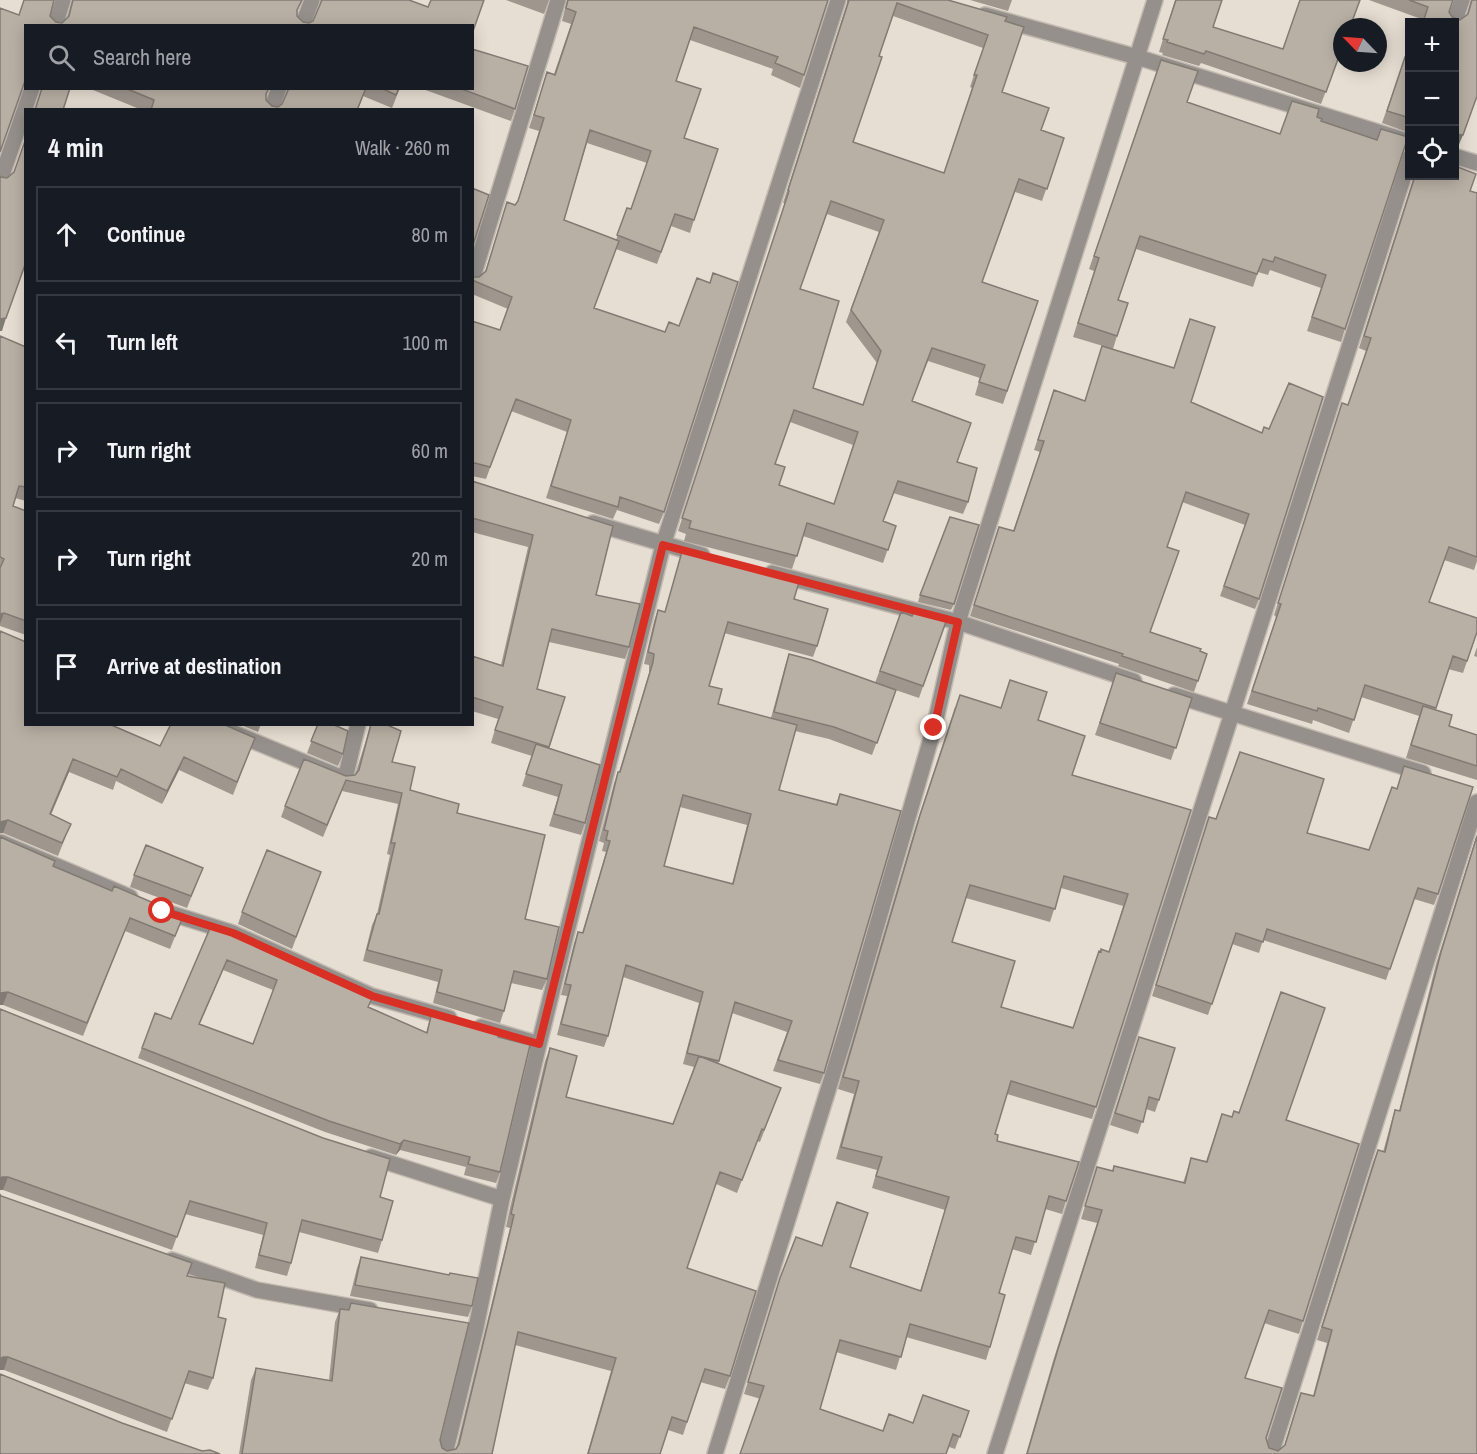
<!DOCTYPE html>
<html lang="en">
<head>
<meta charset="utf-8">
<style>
	body { margin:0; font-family:"Archivo Narrow",sans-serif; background:#242831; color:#f1f3f6 }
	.controls { position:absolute; right:18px; top:18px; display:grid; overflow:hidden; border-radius:0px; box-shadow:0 3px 15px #0003 }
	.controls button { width:54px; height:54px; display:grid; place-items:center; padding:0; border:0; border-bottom:2px solid #363941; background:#171b24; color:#f1f3f6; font:30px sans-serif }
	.compass { position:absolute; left:1333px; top:18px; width:54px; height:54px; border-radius:50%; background:#171b24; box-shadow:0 3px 15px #0003; rotate:295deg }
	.stop { position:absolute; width:18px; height:18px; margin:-14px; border:4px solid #d93025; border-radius:50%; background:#fff }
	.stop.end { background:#d93025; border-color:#fff; box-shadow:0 2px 6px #0008 }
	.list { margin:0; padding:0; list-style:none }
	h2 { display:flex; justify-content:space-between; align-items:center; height:78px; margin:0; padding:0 24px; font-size:26px }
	h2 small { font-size:20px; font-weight:400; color:#9ea1a6 }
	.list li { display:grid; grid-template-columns:39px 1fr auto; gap:18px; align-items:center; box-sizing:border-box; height:96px; margin:0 12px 12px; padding:0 12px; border:2px solid #363941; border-radius:0px }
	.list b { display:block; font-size:22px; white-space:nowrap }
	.list em { font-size:20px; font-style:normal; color:#9ea1a6 }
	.icon { flex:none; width:33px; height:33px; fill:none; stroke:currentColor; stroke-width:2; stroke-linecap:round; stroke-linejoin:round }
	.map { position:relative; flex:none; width:1477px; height:1454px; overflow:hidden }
	.search { position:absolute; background:#171b24; box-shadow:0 3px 15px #0003; left:24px; top:24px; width:450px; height:66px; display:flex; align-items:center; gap:15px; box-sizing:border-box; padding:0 21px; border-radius:0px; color:#9ea1a6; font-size:22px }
	.panel { position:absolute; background:#171b24; box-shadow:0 3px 15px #0003; left:24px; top:108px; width:450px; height:618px; border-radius:0px }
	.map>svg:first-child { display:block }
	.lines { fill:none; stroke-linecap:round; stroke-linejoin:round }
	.minor-casing { stroke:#c2bab1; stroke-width:18 }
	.minor { stroke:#95908c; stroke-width:15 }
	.wall { fill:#9f978e; fill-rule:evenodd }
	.shaded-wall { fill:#827b74 }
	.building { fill:#b9b0a5; stroke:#827b74; stroke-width:1.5; fill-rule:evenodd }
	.route { stroke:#d93025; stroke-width:8 }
</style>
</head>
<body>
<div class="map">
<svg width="1477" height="1454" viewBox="0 0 1477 1454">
	<rect width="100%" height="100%" fill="#e7ded3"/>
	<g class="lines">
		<defs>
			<path id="minor" d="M985 15 1137 57 1410 142
				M1454 23 1462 0
				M55 26 63 0
				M302 26 312 0
				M271 110 279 88
				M1454 156 1477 163
				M0 181 32 88
				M472 280 558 0
				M593 523 702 555
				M772 573 958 622 1134 681
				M1174 695 1423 773
				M212 724 345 779 358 724
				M0 842 130 897
				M163 911 233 933 372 996 449 1018
				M481 1027 539 1044
				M371 1157 502 1199
				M172 1260 257 1290 370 1310
				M445 1454 476 1328 502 1199 539 1044 663 545 838 0
				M715 1454 847 1029 934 728 958 622 1155 0
				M995 1454 1410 157
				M1271 1454 1477 802"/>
		</defs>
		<use href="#minor" class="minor-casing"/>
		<use href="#minor" class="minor"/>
	</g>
	<path class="wall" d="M72 0H302L297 12V16L303 22 309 23 313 21 321 2 320 0H409L472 34 26 26V82L23 84 19 15 50 16 56 22 62 23 67 18Z
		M506 0H549L544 14Z
		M567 0H828L800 88 771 75 773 69 690 40 676 81 694 220 690 233 671 226 657 264 616 249 594 308 664 512 659 524 617 510 613 519 546 498 567 432 511 411 486 479 472 476V321L500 330 508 309 472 294V276L474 277H479L485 272 507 202 515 205 517 203 539 131 529 128 547 72 554 74 571 24 562 21ZM587 143 647 163 631 209 627 208 616 240 564 220Z
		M847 0H948L1005 21 1002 92 1041 130 1064 138 1042 201 1015 192 982 282 1038 301 1003 404 975 395 980 378 928 361 912 401 957 462 968 502 963 514 893 493 883 521 896 526 883 563 803 536 792 569 684 541 686 534 678 531 785 203H783L847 3ZM893 16 983 48 970 87 972 88 944 173 853 142 879 56ZM827 214 879 232 846 322 877 363 863 405 813 388 800 289ZM790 422 853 445 834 504 779 485 775 464Z
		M970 0H1012L1008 11Z
		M1175 0H1222L1213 27 1283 49H1342L1321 104 1201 63 1199 66 1162 55 1163 53 1159 52Z
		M1369 0H1453L1449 12 1452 17 1460 20 1467 14 1471 0H1477L1458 147H1455V22L1424 20Z
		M1405 57 1410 59V133L1382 123Z
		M1161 60 1187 102 1280 134 1317 117 1321 121 1345 329 1341 342 1307 331 1321 288 1270 270 1268 275 1258 272 1253 287 1136 249 1118 300 1117 336 1113 349 1073 337 1094 271 1089 269Z
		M88 88H269L266 96V100L272 106 278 107 282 104 288 90V88H400L392 108 363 96 358 110H142Z
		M420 88H472L515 109 511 121Z
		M1414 176H1455L1470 191 1477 193V561L1474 570 1444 560 1429 602 1477 632 1463 673 1448 669 1435 710 1449 726 1477 735V780L1406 758 1419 716 1361 697 1349 733 1313 720 1312 724 1247 704 1276 617 1274 615 1338 415 1342 403 1348 405 1366 351 1359 348Z
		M1190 319 1191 402 1262 433 1259 599 1255 609 1220 596 1245 525 1182 502 1167 547 1150 632 1207 654 1194 692 1118 666 1119 664 970 616 999 527 1013 531 1040 452 1034 450 1054 390 1085 401 1102 346 1174 368Z
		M0 336 26 347V501L15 498 13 506 26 511V635L0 626Z
		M472 481 613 526 596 595 629 647 625 659 549 642 537 689 565 697 549 749 585 823 581 835 549 826 558 797 522 786 532 756 491 743 498 719 472 711V656L501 665 528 547 472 532Z
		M683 548 789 579 794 599 817 646 813 657 724 633 709 686 718 704 771 718 785 666 789 654 896 690 872 755 829 739 795 731 779 790 836 804 840 794 824 1073 820 1084 773 1071 787 1032 732 1013 718 1064 781 1088 760 1142 757 1141 737 1193 716 1184 687 1268 730 1376 725 1389 700 1382 683 1435 668 1430 660 1454H587L611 1371 515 1345 492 1454H239L251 1380 256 1368 329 1380 335 1322 340 1309 348 1310 351 1303 440 1440 442 1448 447 1451 456 1449 510 1228 506 1227 510 1208 545 1061 550 1048 566 1097 673 1124 694 1067 683 1064 699 1003 623 977 608 1036 604 1047 557 1035 567 996 561 995 574 943 578 932 582 933 606 852 602 851 604 843 599 841 614 783 618 772H619L649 673V665L644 664 654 621 658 610 665 612ZM680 807 747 825 732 884 664 866Z
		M920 595 954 604 951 610 918 602Z
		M901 612 912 616H948L919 698 875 683Z
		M0 631 26 724 160 746 255 738 233 795 179 770 162 804 116 781 113 790 69 772 51 815 66 836 58 856 3 833H0Z
		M1477 647V657L1474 656Z
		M1116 673 1192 698 1171 760 1095 735Z
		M955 707 1038 720 1072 775 1191 810 1092 1119 1007 1094 995 1134 997 1141 1066 1201 1062 1214 1045 1209 1031 1255 1012 1249 999 1293 990 1347 986 1360 906 1337 896 1370 836 1352 820 1409 883 1431 913 1423 969 1411 955 1449 949 1447 946 1454 744 1394 776 1291 796 1237 850 1267 920 1291 945 1210 872 1188 877 1170 836 1159 854 1094 838 1089 915 828ZM1061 888 1123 906 1109 952 1073 1027 1001 1007 952 942 966 898 1050 922Z
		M239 724H261L258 732Z
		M318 724 343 754 338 766 307 753Z
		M371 724H385L392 762 410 790 457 813 525 919 547 979 542 990 511 983 504 1011 500 1023 433 1003 438 982 363 961 372 925 377 914 390 855 387 854 398 804 342 791 323 837 281 817 285 806 346 776 355 775Z
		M1404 766 1438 894 1434 905 1414 899 1386 980 1263 940 1259 953 1232 944 1208 1015 1152 996 1209 817 1216 819 1307 833 1369 850 1397 788Z
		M1477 834V1454H1026L1053 1361 1097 1223 1081 1219 1097 1167 1112 1171 1114 1166 1183 1183 1191 1158 1206 1161 1222 1114 1232 1117 1234 1111 1286 1120 1303 1321 1299 1334 1264 1323 1245 1378 1266 1438 1269 1448 1278 1451 1284 1446 1301 1393 1313 1396 1327 1343 1317 1340 1373 1162 1378 1150 1383 1152 1391 1123 1395 1110 1399 1111 1436 964Z
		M0 837 53 866 112 891 184 914 170 949 125 931 83 1036 3 1005H0Z
		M203 868 187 908 130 887 134 875Z
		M321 872 292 949 238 924 242 912Z
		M211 926 287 960 369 1008 426 1033 432 1012 498 1037 500 1172 496 1183 464 1175 466 1167 400 1150 396 1155 325 1132 138 1058 155 1013 171 1019ZM223 970 273 990 253 1044 200 1024Z
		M0 1009 380 1197 382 1240 378 1253 299 1232 291 1263 287 1276 255 1268 263 1235 185 1214 172 1250 3 1190Z
		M1139 1037 1159 1100 1155 1112 1146 1109 1138 1134 1110 1125Z
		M1 1196 187 1276 218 1317 213 1378 208 1390 184 1383 167 1432 4 1370Z
		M361 1257 472 1306 468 1317 350 1296 357 1268Z"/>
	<path class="shaded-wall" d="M1456 134 1463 135 1458 147H1455V136Z
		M6 318 2 331H0V319Z
		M4 613 0 624V614Z
		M184 757 179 770 162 804 167 791Z
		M73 759 69 772 45 827 50 814Z
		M8 820 3 833H0V822Z
		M227 960 223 970 195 1034 199 1024Z
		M8 992 3 1005H0V993Z
		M404 1140 400 1150 396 1155 400 1144Z
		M2 1177H8L3 1190H0V1179Z
		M3 1357H8L4 1370H0V1359Z"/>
	<path class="building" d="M24 0H54L50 16 56 22 62 23 69 16 73 0H302L297 10V16L303 22 309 23 313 21 322 0H409L428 7 431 0H484L472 34V26H26V78L0 152V8L19 15Z
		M568 0H828L804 75 775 63 778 57 694 27 676 81 701 89 684 138 718 149 694 220 675 214 661 252 617 235 627 208 631 209 651 151 590 130 564 220 619 241 594 308 665 332 669 322 679 326 697 278 710 283 713 273 738 282 664 512 620 497 618 507 551 486 571 420 516 399 490 467 475 463 472 464V321L500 330 512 297 472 280V276L474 277H479L486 271 507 202 515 205 518 201 544 118 534 115 547 72 555 75 576 12 566 8Z
		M849 0H948L1007 17 1005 21 1024 27 1002 92 1049 108 1041 130 1064 138 1047 189 1019 179 982 282 1038 301 1007 391 979 382 985 365 932 348 912 401 971 423 957 462 977 468 968 502 898 481 883 521 896 526 888 550 807 523 797 556 689 528 691 521 682 518 789 191 788 190ZM897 3 988 35 974 75H977L944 173 853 142 882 57 879 56ZM831 201 884 220 851 310 881 351 863 405 813 388 839 301 800 289ZM794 410 858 432 834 504 779 485 785 467 775 464Z
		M1176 0H1222L1213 27 1283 49 1300 0H1360L1350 27H1342V48L1326 92 1206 51 1204 54 1167 42 1168 40 1163 39Z
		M1409 0H1453L1449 12 1452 17 1460 20 1468 14 1472 0H1477V96L1463 135 1456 134 1455 136V22H1423L1428 7Z
		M472 49 528 66 515 109 459 88H472Z
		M1405 57 1410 59V118L1387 111Z
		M1161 60 1198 71 1187 102 1280 134 1292 101 1319 109 1317 117 1322 119 1321 121 1377 140 1381 129 1408 137 1345 329 1312 317 1326 275 1275 257 1273 262 1263 259 1257 274 1140 236 1118 300 1128 303 1117 336 1078 323 1099 258 1094 256Z
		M42 88H70L63 110H35Z
		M125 88H269L266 94V100L272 106 278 107 282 104 289 88H366L357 110H151L154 100Z
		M381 88H399L396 95Z
		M26 138V262L6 318 0 319V176L1 177 7 178 14 172Z
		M1455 166 1476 174 1470 191 1477 193V557L1449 547 1429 602 1477 618V632L1467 661 1453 656 1436 708 1365 685 1354 720 1318 708 1317 711 1252 691 1281 604 1278 603 1342 403 1348 405 1371 338 1364 336 1415 176H1455Z
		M472 188 489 195 472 248Z
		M1190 319 1215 327 1191 402 1262 433 1264 427 1269 429 1289 383 1323 397 1259 599 1224 586 1249 514 1186 492 1167 547 1179 551 1150 632 1201 649 1200 651 1207 654 1198 681 1122 656 1123 654 974 605 999 527 1014 531 1044 441 1038 440 1054 390 1085 401 1102 346 1174 368Z
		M0 336 26 347V487L19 486 13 506 26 511V621L4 613 0 614V568L4 559 0 557Z
		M472 481 613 526 596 595 640 604 629 647 552 629 537 689 565 697 549 747 495 730 503 707 472 697V656L503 666 533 535 472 518Z
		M950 517 979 525 954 604 920 595Z
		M683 548 790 576 789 579 799 582 794 599 828 609 817 646 728 622 709 686 722 689 718 704 797 725 779 790 837 805 840 794 901 811 824 1073 778 1060 792 1021 735 1002 719 1061 687 1053 703 992 626 965 608 1036 561 1024 571 985 565 984 578 932 583 933 610 841 606 840 608 831 604 830 618 772H620L653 662 654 654 648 652 658 610 665 612ZM683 795 751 814 733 884 664 866Z
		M916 608 948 616 923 686 880 671 901 612 912 616Z
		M0 631 26 642V724H109L160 746 171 724H223L255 738 237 782 184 757 167 791 121 769 117 777 73 759 50 814 71 824 62 843 8 820 0 822Z
		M789 654 812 660 896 690 877 743 834 727 774 712Z
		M1116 673 1192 698 1176 748 1100 723Z
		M1010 680 1047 692 1038 720 1085 736 1072 775 1191 810 1096 1107 1011 1081 995 1134 998 1135 997 1141 1079 1162 1066 1201 1049 1196 1036 1242 1016 1237 999 1293 1005 1295 990 1347 910 1324 901 1357 840 1340 820 1409 883 1431 889 1414 913 1423 923 1395 969 1411 960 1437 953 1434 946 1454H740L764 1386 748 1382 780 1278 796 1237 822 1246 837 1202 868 1213 850 1267 921 1291 949 1197 876 1176 882 1157 841 1147 859 1081 843 1077 920 815 960 695 1001 708ZM1064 876 1128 894 1109 952 1101 949V952L1099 951 1073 1028 1001 1007 1015 961 952 942 970 885 1055 909Z
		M1423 706 1452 715 1449 726 1477 735V766L1411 745Z
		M318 724H332L348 731 343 754 311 741Z
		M371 724H385L401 731 392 762 415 767 410 790 459 804 457 813 545 835 525 919 559 927 547 979 514 971 504 1011 437 992 442 970 367 950 377 914H379L395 843H391L402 793 346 780 327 825 285 806 304 759 346 776 355 775 359 770Z
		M536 744 600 765 585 823 554 814 562 785 526 774Z
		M1240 752 1324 779 1307 833 1369 850 1392 787 1397 789 1404 766 1473 787 1438 894 1418 888 1390 969 1267 929 1263 942 1236 933 1212 1004 1156 985 1209 817 1216 819Z
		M1477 836V1454H1027L1058 1349 1102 1210 1085 1206 1097 1167 1113 1171 1114 1166 1185 1183 1191 1158 1207 1162 1222 1114 1232 1117 1234 1111 1239 1113 1281 992 1325 1008 1286 1120 1359 1144 1303 1321 1269 1310 1245 1378 1282 1388 1266 1438 1269 1448 1278 1451 1285 1445 1301 1393 1314 1396 1332 1330 1322 1327 1378 1150 1385 1152 1395 1110 1400 1111 1441 952Z
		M0 837 55 861 53 866 112 891 114 886 163 907 184 914 175 936 130 918 87 1023 8 992 0 993Z
		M146 845 203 868 191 896 134 875Z
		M267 850 321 872 296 937 242 912Z
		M211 926 233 935 234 932 288 957 287 960 373 996 368 1007 427 1033 432 1012 499 1031 498 1037 530 1045 500 1172 468 1164 470 1157 404 1140 400 1144 329 1121 142 1048 155 1013 171 1019ZM227 960 277 980 253 1044 199 1024Z
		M0 1009 323 1138 390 1159 380 1197 393 1201 382 1240 302 1220 291 1263 259 1255 267 1223 190 1201 177 1237 8 1177H2L0 1179Z
		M1139 1037 1175 1048 1159 1100 1149 1097 1143 1122 1115 1113Z
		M550 1048 577 1056 566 1097 673 1124 699 1056 781 1088 764 1130 762 1129 742 1180 720 1172 687 1268 756 1291 730 1376 705 1369 687 1422 672 1417 660 1454H588L616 1358 518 1332 492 1454H242L256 1368 332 1381 340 1309 349 1310 351 1303 469 1323 440 1440 442 1448 447 1451 456 1449 459 1444 514 1215 511 1214 515 1196Z
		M0 1194 1 1196 192 1263 187 1276 225 1283 218 1317 226 1319 213 1378 189 1371 172 1419 8 1357H3L0 1359Z
		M361 1257 449 1275 450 1273 478 1278 472 1306 355 1285Z
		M0 1374 122 1423 202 1451 210 1450 220 1454H0Z"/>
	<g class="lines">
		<path class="route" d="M162 911 233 933 372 996 539 1044 663 545 958 622 934 728"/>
	</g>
</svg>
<div class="controls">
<button>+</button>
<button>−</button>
<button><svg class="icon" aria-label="locate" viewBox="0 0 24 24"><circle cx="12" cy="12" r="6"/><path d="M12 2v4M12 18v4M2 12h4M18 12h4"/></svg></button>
</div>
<svg class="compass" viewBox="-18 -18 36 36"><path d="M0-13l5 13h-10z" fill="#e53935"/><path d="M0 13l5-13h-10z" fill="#9ea1a6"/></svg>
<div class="stop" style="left:162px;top:911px"></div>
<div class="stop end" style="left:934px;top:728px"></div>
<div class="search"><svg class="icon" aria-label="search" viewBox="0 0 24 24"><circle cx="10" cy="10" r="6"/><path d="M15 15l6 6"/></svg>Search here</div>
<section class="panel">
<h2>4 min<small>Walk · 260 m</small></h2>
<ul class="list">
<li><svg class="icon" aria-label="ahead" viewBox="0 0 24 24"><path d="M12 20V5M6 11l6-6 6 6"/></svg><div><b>Continue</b></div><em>80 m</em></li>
<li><svg class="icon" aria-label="left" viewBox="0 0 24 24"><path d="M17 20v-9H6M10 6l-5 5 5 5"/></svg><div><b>Turn left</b></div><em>100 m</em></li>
<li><svg class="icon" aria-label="right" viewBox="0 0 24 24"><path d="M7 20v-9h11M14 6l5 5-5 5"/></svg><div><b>Turn right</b></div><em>60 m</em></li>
<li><svg class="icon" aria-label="right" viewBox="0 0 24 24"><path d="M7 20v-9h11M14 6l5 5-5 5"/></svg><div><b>Turn right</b></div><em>20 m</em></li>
<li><svg class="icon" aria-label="arrive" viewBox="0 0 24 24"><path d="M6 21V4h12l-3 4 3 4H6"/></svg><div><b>Arrive at destination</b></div></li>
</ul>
</section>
</div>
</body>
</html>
